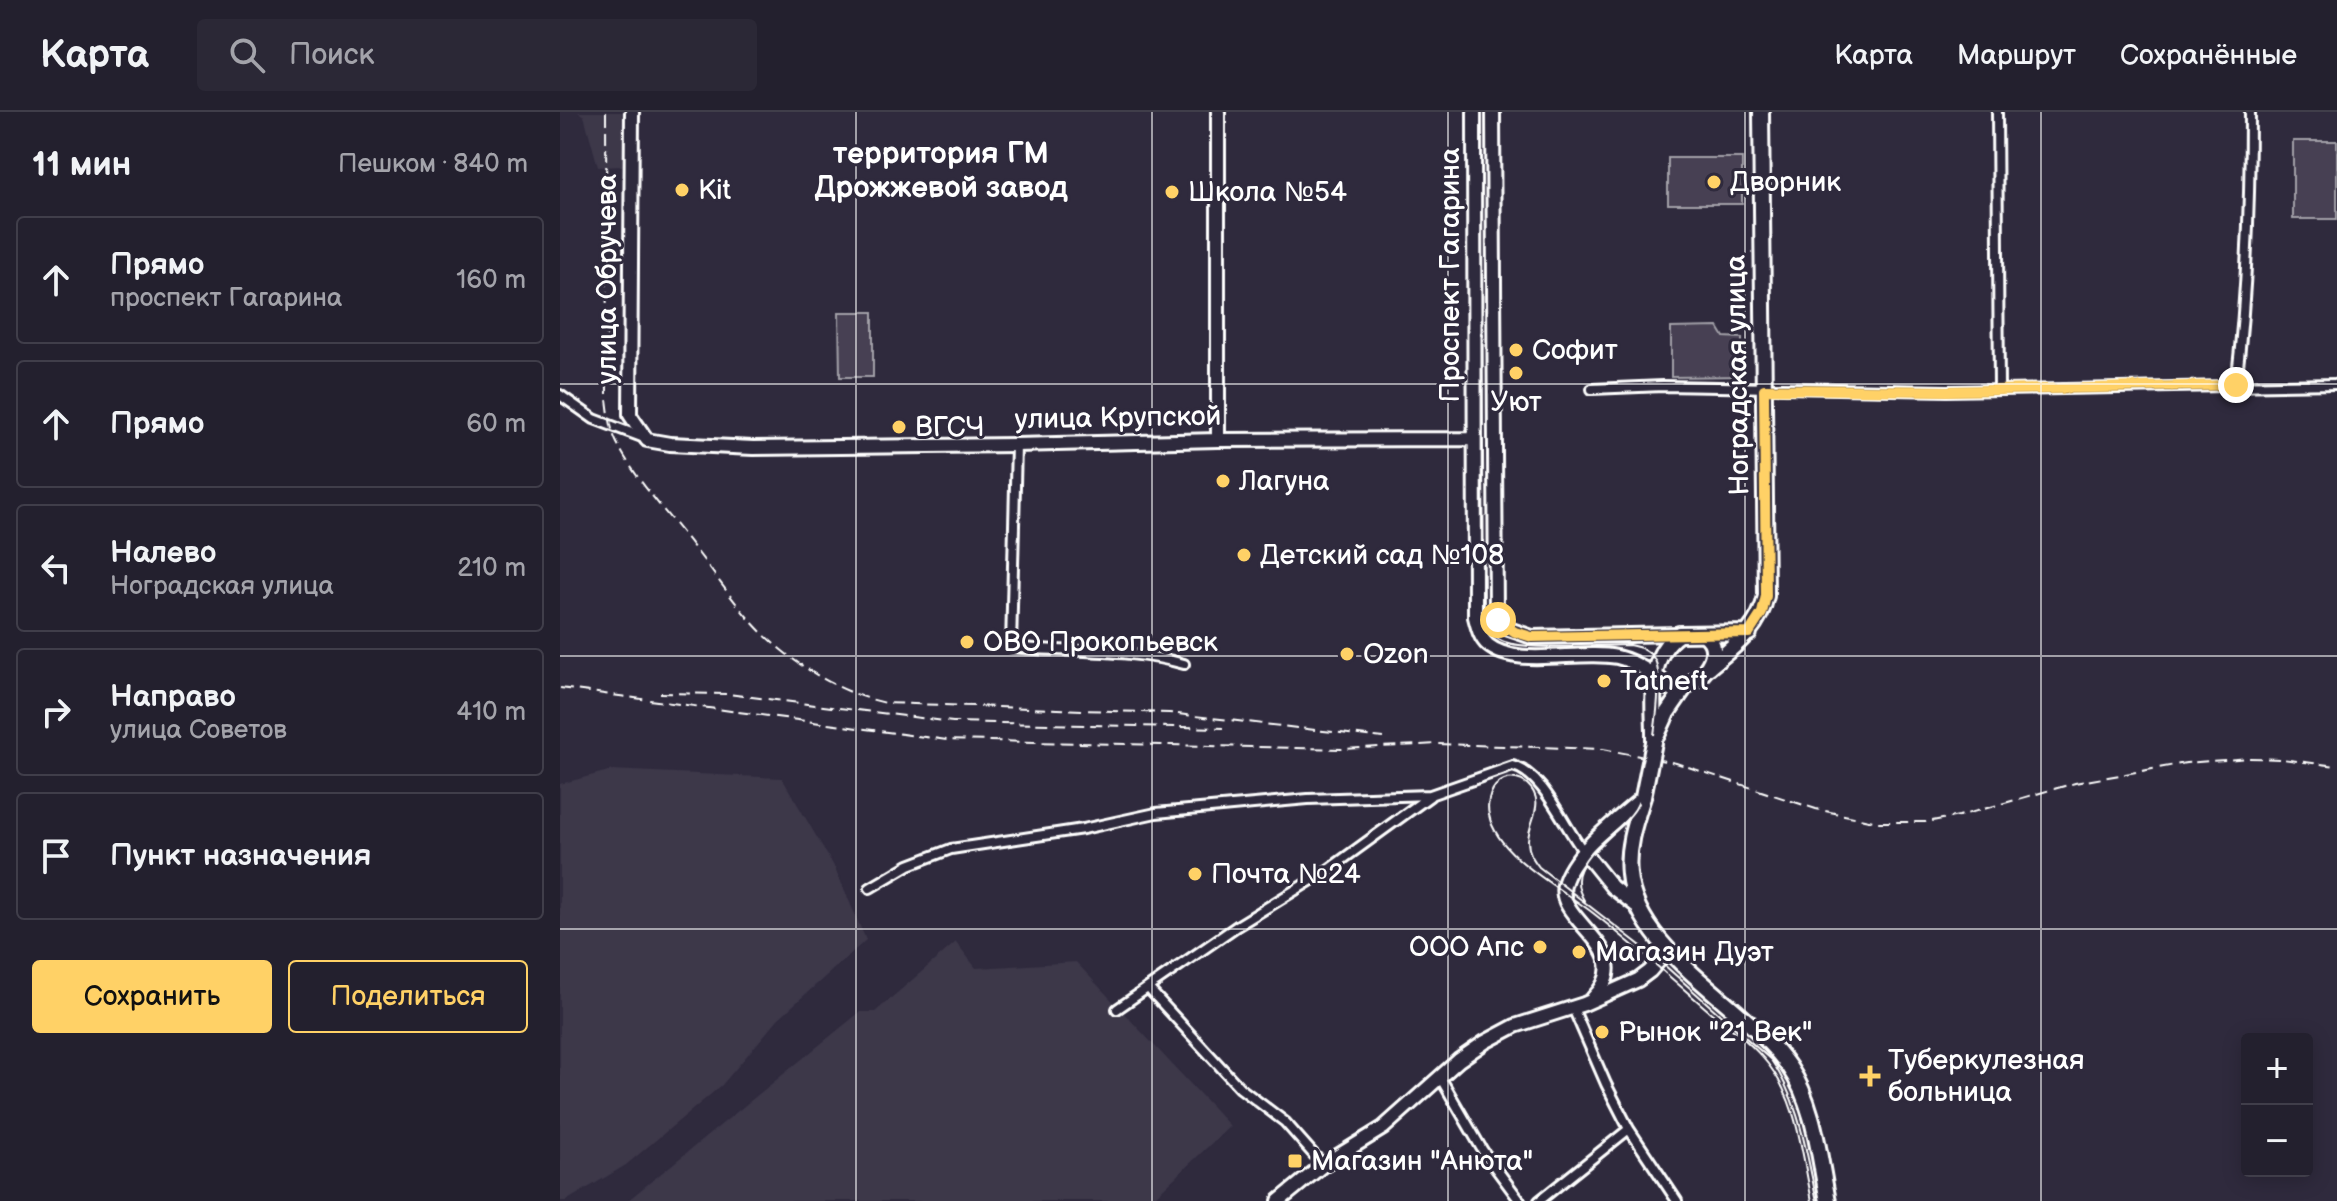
<!DOCTYPE html>
<html lang="ru">
<head>
<meta charset="utf-8">
<style>
	body { margin:0; font-family:"Balsamiq Sans",sans-serif; background:#2b2836; color:#f1f3f6 }
	.controls { position:absolute; right:24px; bottom:24px; display:grid; overflow:hidden; border-radius:8px; box-shadow:0 4px 20px #0003 }
	.controls button { width:72px; height:72px; display:grid; place-items:center; padding:0; border:0; border-bottom:2px solid #403e4a; background:#23202e; color:#f1f3f6; font:40px sans-serif }
	.stop { position:absolute; width:24px; height:24px; margin:-18px; border:6px solid #ffd166; border-radius:50%; background:#fff }
	.stop.end { background:#ffd166; border-color:#fff; box-shadow:0 2px 8px #0008 }
	.list { margin:0; padding:0; list-style:none }
	h2 { display:flex; justify-content:space-between; align-items:center; height:104px; margin:0; padding:0 32px; font-size:34px }
	h2 small { font-size:26px; font-weight:400; color:#a3a3aa }
	.list li { display:grid; grid-template-columns:52px 1fr auto; gap:24px; align-items:center; box-sizing:border-box; height:128px; margin:0 16px 16px; padding:0 16px; border:2px solid #403e4a; border-radius:8px }
	.list b { display:block; font-size:30px; white-space:nowrap }
	.list p { margin:0; font-size:26px; white-space:nowrap; color:#a3a3aa }
	.list em { font-size:26px; font-style:normal; color:#a3a3aa }
	.actions { display:flex; gap:16px; padding:24px 32px }
	.actions a { flex:1; padding:18px 0; border:2px solid #ffd166; border-radius:8px; text-align:center; font-size:28px; color:#ffd166 }
	.actions .main { background:#ffd166; color:#111 }
	.icon { flex:none; width:44px; height:44px; fill:none; stroke:currentColor; stroke-width:2; stroke-linecap:round; stroke-linejoin:round }
	.map { position:relative; flex:none; width:1777px; height:1089px; overflow:hidden }
	header { display:flex; align-items:center; gap:48px; box-sizing:border-box; height:112px; padding:0 40px; background:#23202e; border-bottom:2px solid #403e4a }
	header strong { font-size:38px }
	nav { display:flex; gap:44px; margin-inline-start:auto; font-size:28px }
	.search { width:560px; height:72px; background:#2b2836; display:flex; align-items:center; gap:20px; box-sizing:border-box; padding:0 28px; border-radius:8px; color:#a3a3aa; font-size:30px }
	main { display:flex }
	aside { flex:1; background:#23202e }
	.map>svg:first-child { display:block }
	.built { fill:#3c3749 }
	.green { fill:#464152; stroke:#a2a0a8; stroke-width:2 }
	.lines { fill:none; stroke-linecap:round; stroke-linejoin:round }
	.street-casing { stroke:#fff; stroke-width:14 }
	.secondary-casing { stroke:#fff; stroke-width:18 }
	.primary-casing { stroke:#fff; stroke-width:20 }
	.street { stroke:#2f2a3d; stroke-width:8 }
	.secondary { stroke:#2f2a3d; stroke-width:12 }
	.primary { stroke:#2f2a3d; stroke-width:14 }
	.tram { stroke:#fff; stroke-width:2 }
	.rail { stroke:#fff; stroke-width:2; stroke-dasharray:12 6; stroke-linecap:butt }
	.primary-bridge-casing { stroke:#fff; stroke-width:20; stroke-linecap:butt }
	.primary-bridge { stroke:#2f2a3d; stroke-width:14 }
	.route { stroke:#ffd166; stroke-width:10 }
	.grid { fill:none; stroke:#fff; stroke-width:2; stroke-opacity:0.55 }
	.poi-dot { fill:#ffd166; stroke:#2f2a3d; stroke-width:3 }
	.labels { text-anchor:middle; dominant-baseline:central; stroke-width:6; stroke-linejoin:round; paint-order:stroke }
	.poi-label { font-size:28px; fill:#fff; stroke:#2f2a3d; text-anchor:start }
	.street-label { font-size:28px; fill:#fff; stroke:#2f2a3d }
	.neighbourhood-label { font-size:30px; font-weight:bold; fill:#fff; stroke:#2f2a3d }
</style>
</head>
<body>
<header>
<strong>Карта</strong>
<div class="search"><svg class="icon" aria-label="search" viewBox="0 0 24 24"><circle cx="10" cy="10" r="6"/><path d="M15 15l6 6"/></svg>Поиск</div>
<nav><a>Карта</a><a>Маршрут</a><a>Сохранённые</a></nav>
</header>
<main>
<aside>
<h2>11 мин<small>Пешком · 840 m</small></h2>
<ul class="list">
<li><svg class="icon" aria-label="ahead" viewBox="0 0 24 24"><path d="M12 20V5M6 11l6-6 6 6"/></svg><div><b>Прямо</b><p>проспект Гагарина</p></div><em>160 m</em></li>
<li><svg class="icon" aria-label="ahead" viewBox="0 0 24 24"><path d="M12 20V5M6 11l6-6 6 6"/></svg><div><b>Прямо</b></div><em>60 m</em></li>
<li><svg class="icon" aria-label="left" viewBox="0 0 24 24"><path d="M17 20v-9H6M10 6l-5 5 5 5"/></svg><div><b>Налево</b><p>Ноградская улица</p></div><em>210 m</em></li>
<li><svg class="icon" aria-label="right" viewBox="0 0 24 24"><path d="M7 20v-9h11M14 6l5 5-5 5"/></svg><div><b>Направо</b><p>улица Советов</p></div><em>410 m</em></li>
<li><svg class="icon" aria-label="arrive" viewBox="0 0 24 24"><path d="M6 21V4h12l-3 4 3 4H6"/></svg><div><b>Пункт назначения</b></div></li>
</ul>
<div class="actions"><a class="main">Сохранить</a><a>Поделиться</a></div>
</aside>
<div class="map">
<svg width="1777" height="1089" viewBox="0 0 1777 1089">
	<rect width="100%" height="100%" fill="#2f2a3d"/>
	<filter id="ink" filterUnits="userSpaceOnUse"><feTurbulence type="fractalNoise" baseFrequency=".0125" numOctaves="2"/><feDisplacementMap in="SourceGraphic" scale="16" xChannelSelector="R" yChannelSelector="G"/><feConvolveMatrix kernelMatrix="1 2 1 2 8 2 1 2 1" color-interpolation-filters="sRGB"/></filter>
	<g filter="url(#ink)">
		<path class="built" d="M18 0H65V54L38 55 24 4Z
			M52 658 222 666 275 756 306 828 218 907 162 973 66 1053 6 1089H0V672Z
			M396 830 416 856 516 850 670 1014 590 1089H67L300 900H315Z"/>
		<path class="green" d="M1733 29H1777V107H1733Z
			M1108 46H1182V92H1108Z
			M279 200H313V265H280Z
			M1158 215 1164 225 1182 226V264L1111 265V216Z"/>
		<g class="lines">
			<defs>
				<path id="street" d="M1437 0 1439 278
					M1676 273C1687 182 1690 92 1690 0
					M1032 277 1103 274 1387 279 1777 272
					M0 283 34 307 87 327
					M456 333 451 535C509 541 569 536 624 552
					M310 776 349 753 391 737 523 717 596 701 748 687 870 683 953 654C984 662 1004 715 1024 740
					M588 876 680 976 725 1010 763 1053
					M1013 896 1046 972 1069 1017 1117 1089
					M557 897 677 814 768 758 870 684
					M880 965 923 1039 960 1089
					M979 1089 1069 1017"/>
				<path id="secondary" d="M72 0 70 303 87 328 110 332 193 336 456 333 658 328 914 327
					M914 0 915 505C918 516 920 526 928 533 957 557 1021 537 1057 545 1071 548 1083 556 1095 563
					M933 0 936 505 946 516 972 525 1119 522
					M658 328V0
					M1024 740 1052 775 1078 795
					M1033 886C1081 838 995 810 1004 773 1012 741 1058 707 1083 685
					M719 1089 763 1053 823 1016 899 948 925 930 955 914 1024 892 1078 868 1090 859 1108 838"/>
				<path id="primary" d="M1148 556C1173 535 1199 518 1206 484L1201 0
					M1095 563C1100 568 1104 574 1110 576 1132 581 1171 541 1144 522
					M1097 623 1107 601 1125 575
					M1094 630C1095 594 1084 545 1119 522L1189 521
					M1083 685C1075 710 1066 735 1069 762 1076 842 1187 892 1229 955 1255 993 1259 1045 1268 1089"/>
			</defs>
			<use href="#street" class="street-casing"/>
			<use href="#secondary" class="secondary-casing"/>
			<use href="#primary" class="primary-casing"/>
			<use href="#street" class="street"/>
			<use href="#secondary" class="secondary"/>
			<use href="#primary" class="primary"/>
			<path class="tram" d="M921 0 924 503C927 514 931 524 942 529 964 539 1042 533 1069 533 1080 535 1089 538 1095 548 1106 569 1088 677 1075 697 1061 719 1031 732 1021 756 1015 768 1018 779 1025 790
				M1252 1089C1242 1043 1238 990 1208 952 1192 931 1169 915 1149 899 1111 866 1073 832 1033 801 1002 777 937 744 929 703 926 690 931 673 944 668 952 665 961 667 967 672 987 690 969 708 968 728 968 740 973 747 979 755L1094 844 1211 948C1240 990 1246 1040 1257 1089"/>
			<path class="rail" d="M46 0 47 287C49 302 50 315 56 329 75 368 109 403 135 437 160 469 183 505 213 531 245 559 284 582 326 591L609 601 824 626
				M0 576 387 628 782 637 877 632 1043 637 1116 651 1256 697 1318 710H1366L1399 704 1515 671 1626 651 1689 646 1722 647 1777 654
				M100 581 167 582 393 610 663 616"/>
			<defs>
				<path id="primary-bridge" d="M1083 685 1094 630"/>
			</defs>
			<use href="#primary-bridge" class="primary-bridge-casing"/>
			<use href="#primary-bridge" class="primary-bridge"/>
		</g>
	</g>
	<g class="lines" filter="url(#ink)">
		<path class="route" d="M938 508 955 520 972 525 1189 521 1202 501 1206 484 1204 277 1387 279 1676 273"/>
	</g>
	<path class="grid" d="M296 0V1089M592 0V1089M888 0V1089M1185 0V1089M1481 0V1089M0 272H1777M0 544H1777M0 817H1777"/>
	<g class="poi-dot">
		<circle cx="1154" cy="70" r="8"/>
		<circle cx="122" cy="78" r="8"/>
		<circle cx="612" cy="80" r="8"/>
		<circle cx="956" cy="238" r="8"/>
		<circle cx="956" cy="261" r="8"/>
		<circle cx="339" cy="315" r="8"/>
		<circle cx="663" cy="369" r="8"/>
		<circle cx="684" cy="443" r="8"/>
		<circle cx="407" cy="530" r="8"/>
		<circle cx="787" cy="542" r="8"/>
		<circle cx="1044" cy="569" r="8"/>
		<circle cx="635" cy="762" r="8"/>
		<circle cx="980" cy="835" r="8"/>
		<circle cx="1019" cy="840" r="8"/>
		<circle cx="1042" cy="920" r="8"/>
		<path d="M1306 952h8v8h8v8h-8v8h-8v-8h-8v-8h8z"/>
		<rect x="727" y="1041" width="16" height="16" rx="4"/>
	</g>
	<g class="labels">
		<g class="poi-label">
			<text x="1170" y="70">Дворник</text>
			<text x="138" y="78">Kit</text>
			<text x="628" y="80">Школа №54</text>
			<text x="972" y="238">Софит</text>
			<text x="956" y="290" text-anchor="middle">Уют</text>
			<text x="355" y="315">ВГСЧ</text>
			<text x="679" y="369">Лагуна</text>
			<text x="700" y="443">Детский сад №108</text>
			<text x="423" y="530">ОВО Прокопьевск</text>
			<text x="803" y="542">Ozon</text>
			<text x="1060" y="569">Tatneft</text>
			<text x="651" y="762">Почта №24</text>
			<text x="964" y="835" text-anchor="end">ООО Апс</text>
			<text x="1035" y="840">Магазин Дуэт</text>
			<text x="1058" y="920">Рынок "21 Век"</text>
			<text x="1328" y="948">Туберкулезная<tspan x="1328" dy="32">больница</tspan></text>
			<text x="751" y="1049">Магазин "Анюта"</text>
		</g>
		<g class="street-label">
			<text transform="translate(890 163) rotate(-90)">Проспект Гагарина</text>
			<text transform="translate(47 167) rotate(-90)">улица Обручева</text>
			<text transform="translate(1178 263) rotate(-91)">Ноградская улица</text>
			<text transform="translate(558 306) rotate(-1)">улица Крупской</text>
		</g>
		<g class="neighbourhood-label">
			<text x="381" y="42">территория ГМ<tspan x="381" dy="34">Дрожжевой завод</tspan></text>
		</g>
	</g>
</svg>
<div class="controls">
<button>+</button>
<button>−</button>
</div>
<div class="stop" style="left:938px;top:508px"></div>
<div class="stop end" style="left:1676px;top:273px"></div>
</div>
</main>
</body>
</html>
